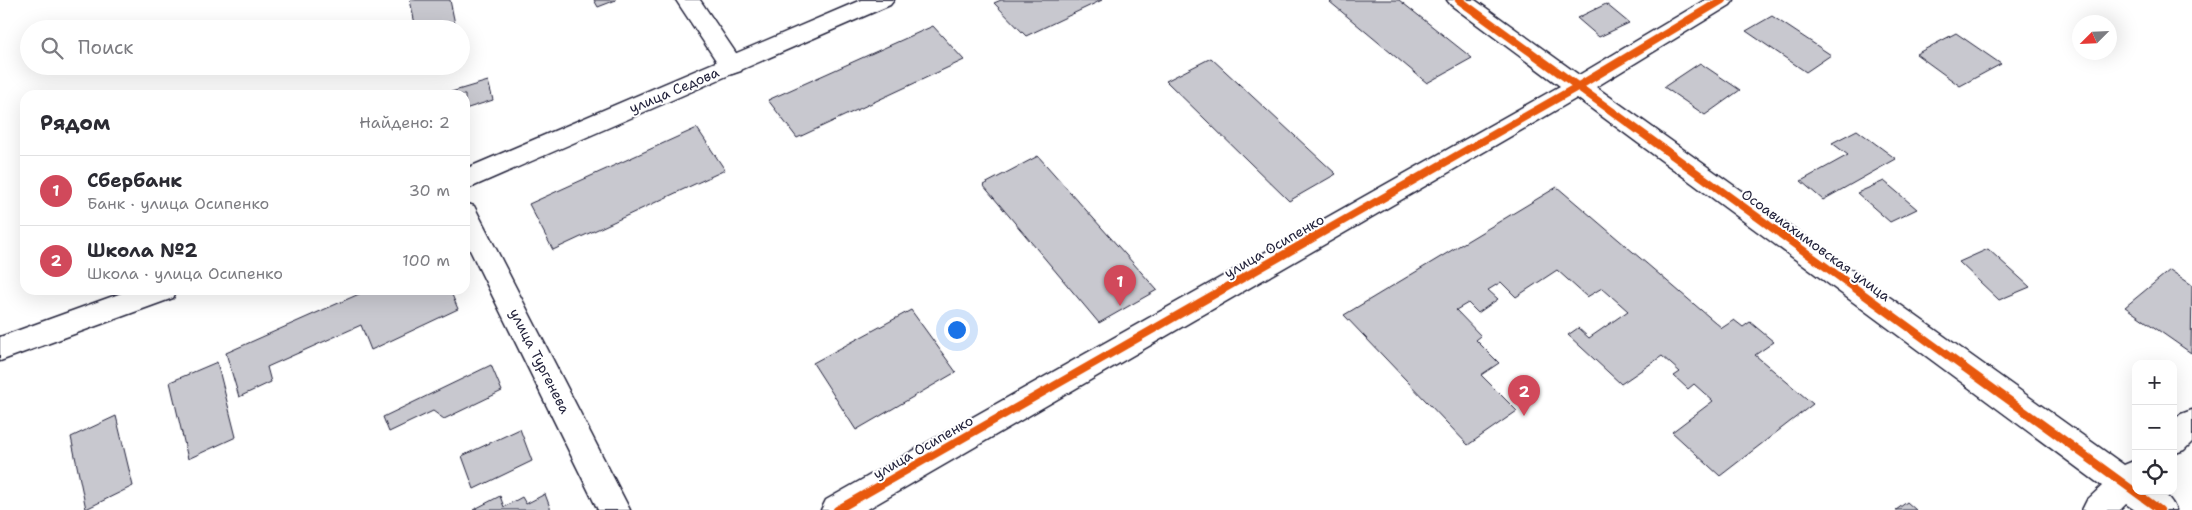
<!DOCTYPE html>
<html lang="ru">
<head>
<meta charset="utf-8">
<style>
	body { margin:0; font-family:"Shantell Sans",sans-serif; background:#f2f2f3; color:#2b2b33 }
	.controls { position:absolute; right:15px; bottom:15px; display:grid; overflow:hidden; border-radius:10px; box-shadow:0 5px 20px #0002 }
	.controls button { width:45px; height:45px; display:grid; place-items:center; padding:0; border:0; border-bottom:1px solid #e1e1e2; background:#fff; color:#2b2b33; font:25px sans-serif }
	.compass { position:absolute; left:2072px; top:15px; width:45px; height:45px; border-radius:50%; background:#fff; box-shadow:0 5px 20px #0002; rotate:246deg }
	.you { position:absolute; left:956px; top:329px; width:18px; height:18px; margin:-12px; border:4px solid #fff; border-radius:50%; background:#1a73e8; box-shadow:0 0 0 8px #1a73e833 }
	.badge { display:grid; place-items:center; width:32px; height:32px; border-radius:50%; background:#d1495b; color:#fff; font-size:16px; font-weight:700 }
	.pin { position:absolute; translate:-50% -41px; filter:drop-shadow(0 1px 2px #0008) }
	.pin::after { content:''; position:absolute; top:26px; width:18px; height:15px; background:inherit; clip-path:polygon(0 0,100% 0,50% 100%) }
	.list { margin:0; padding:0; list-style:none }
	h2 { display:flex; justify-content:space-between; align-items:center; height:65px; margin:0; padding:0 20px; font-size:21px }
	h2 small { font-size:16px; font-weight:400; color:#7c7c81 }
	.list li { display:grid; grid-template-columns:32px 1fr auto; gap:15px; align-items:center; box-sizing:border-box; height:70px; padding:0 20px; border-top:1px solid #e1e1e2 }
	.list b { display:block; font-size:19px; white-space:nowrap }
	.list p { margin:0; font-size:16px; white-space:nowrap; color:#7c7c81 }
	.list em { font-size:16px; font-style:normal; color:#7c7c81 }
	.icon { flex:none; width:28px; height:28px; fill:none; stroke:currentColor; stroke-width:2; stroke-linecap:round; stroke-linejoin:round }
	.map { position:relative; flex:none; width:2192px; height:510px; overflow:hidden }
	.search { position:absolute; background:#fff; box-shadow:0 5px 20px #0002; left:20px; top:20px; width:450px; height:55px; display:flex; align-items:center; gap:12px; box-sizing:border-box; padding:0 18px; border-radius:28px; color:#7c7c81; font-size:19px }
	.panel { position:absolute; background:#fff; box-shadow:0 5px 20px #0002; left:20px; top:90px; width:450px; height:205px; border-radius:15px }
	.map>svg:first-child { display:block }
	.building { fill:#c8c8cf; stroke:#22223b }
	.lines { fill:none; stroke-linecap:round; stroke-linejoin:round }
	.street-casing { stroke:#22223b; stroke-width:3 }
	.secondary-casing { stroke:#22223b; stroke-width:3 }
	.street { fill:#fff; fill-rule:evenodd }
	.secondary { fill:#fff; fill-rule:evenodd }
	.cycleway-casing { stroke:#fff; stroke-width:11 }
	.cycleway { stroke:#e8590c; stroke-width:8 }
	.labels { text-anchor:middle; dominant-baseline:central; stroke-width:4; stroke-linejoin:round; paint-order:stroke }
	.street-label { font-size:14px; fill:#22223b; stroke:#fff }
</style>
</head>
<body>
<div class="map">
<svg width="2192" height="510" viewBox="0 0 2192 510">
	<rect width="100%" height="100%" fill="#fff"/>
	<filter id="ink" filterUnits="userSpaceOnUse"><feTurbulence type="fractalNoise" baseFrequency=".02" numOctaves="2"/><feDisplacementMap in="SourceGraphic" scale="10" xChannelSelector="R" yChannelSelector="G"/><feConvolveMatrix kernelMatrix="1 2 1 2 8 2 1 2 1" color-interpolation-filters="sRGB"/></filter>
	<g filter="url(#ink)">
		<path class="building" d="M410 0H450L455 24 440 29H416Z
			M594 0H616L598 7Z
			M1001 0H1102L1026 36 994 3Z
			M1334 0H1399L1472 58 1427 83 1330 2Z
			M1606 4 1629 23 1599 37 1577 18Z
			M1772 16 1831 55 1806 72 1746 31Z
			M933 26 964 60 797 138 768 100Z
			M1956 33 2001 64 1960 86 1916 54Z
			M1211 58 1336 174 1289 201 1166 81Z
			M1700 63 1740 90 1705 115 1664 87Z
			M488 81 493 100 465 109V95H441Z
			M697 128 725 170 553 250 529 204Z
			M1857 130 1896 159 1823 200 1801 181 1848 155 1832 143Z
			M1038 156 1157 290 1099 323 983 185Z
			M1884 181 1917 209 1890 222 1857 193Z
			M1557 187 1722 328 1734 320 1743 327 1750 322 1774 342 1755 355 1813 404 1720 476 1672 432 1713 401 1694 384 1688 389 1674 376 1680 372 1662 356 1621 384 1568 335 1578 328 1589 338 1628 311 1602 288 1587 297 1557 270 1516 297 1501 282 1488 290 1498 299 1478 313 1468 303 1456 310 1481 336 1476 340 1499 363 1481 375 1517 411 1468 445 1344 315Z
			M1988 249 2030 287 1999 300 1959 262Z
			M2170 270 2192 285 2191 353 2125 307Z
			M368 290H450L458 309 371 350 361 325 267 367 271 382 239 397 226 353Z
			M911 310 956 372 856 430 813 363Z
			M217 362 236 437 188 459 170 382Z
			M491 365 502 391 444 419 433 411 389 432 383 417Z
			M116 416 133 486 86 509 71 437Z
			M520 429 532 461 474 489 462 456Z
			M545 494 551 510H473L500 496 504 507 522 497 526 504Z
			M1907 502 1916 510H1896Z"/>
		<g class="lines">
			<defs>
				<path id="street" d="M676 0H700L744 65 741 71 732 74 723 71Z
					M1447 0H1475L1579 75 1705 0H1734L1730 5 1596 87 2124 465 2136 460V491C2156 491 2167 489 2176 510H2135L2126 504 2120 510H2082L2087 500 2102 486 1577 98 866 510H821L826 500 1560 86 1451 5Z
					M2192 410V442L2184 450 2173 454V421L2181 414Z"/>
				<path id="secondary" d="M861 0H894L890 5 465 190V169Z
					M465 203 474 206 630 510H598L465 240Z
					M130 290H177L173 298 0 361V337Z"/>
			</defs>
			<use href="#street" class="street-casing"/>
			<use href="#secondary" class="secondary-casing"/>
			<use href="#street" class="street"/>
			<use href="#secondary" class="secondary"/>
			<defs>
				<path id="cycleway" d="M1459 0 2160 510
					M837 510 1577 87 1722 0"/>
			</defs>
			<use href="#cycleway" class="cycleway-casing"/>
			<use href="#cycleway" class="cycleway"/>
		</g>
	</g>
	<g class="labels">
		<g class="street-label">
			<text transform="translate(674 90) rotate(-23)">улица Седова</text>
			<text transform="translate(1816 245) rotate(36)">Осоавиахимовская улица</text>
			<text transform="translate(1274 246) rotate(-30)">улица Осипенко</text>
			<text transform="translate(540 361) rotate(63)">улица Тургенева</text>
			<text transform="translate(923 447) rotate(-30)">улица Осипенко</text>
		</g>
	</g>
</svg>
<div class="controls">
<button>+</button>
<button>−</button>
<button><svg class="icon" aria-label="locate" viewBox="0 0 24 24"><circle cx="12" cy="12" r="6"/><path d="M12 2v4M12 18v4M2 12h4M18 12h4"/></svg></button>
</div>
<svg class="compass" viewBox="-18 -18 36 36"><path d="M0-13l5 13h-10z" fill="#e53935"/><path d="M0 13l5-13h-10z" fill="#7c7c81"/></svg>
<div class="you"></div>
<div class="pin badge" style="left:1120px;top:306px">1</div>
<div class="pin badge" style="left:1524px;top:416px">2</div>
<div class="search"><svg class="icon" aria-label="search" viewBox="0 0 24 24"><circle cx="10" cy="10" r="6"/><path d="M15 15l6 6"/></svg>Поиск</div>
<section class="panel">
<h2>Рядом<small>Найдено: 2</small></h2>
<ul class="list">
<li><span class="badge">1</span><div><b>Сбербанк</b><p>Банк · улица Осипенко</p></div><em>30 m</em></li>
<li><span class="badge">2</span><div><b>Школа №2</b><p>Школа · улица Осипенко</p></div><em>100 m</em></li>
</ul>
</section>
</div>
</body>
</html>
